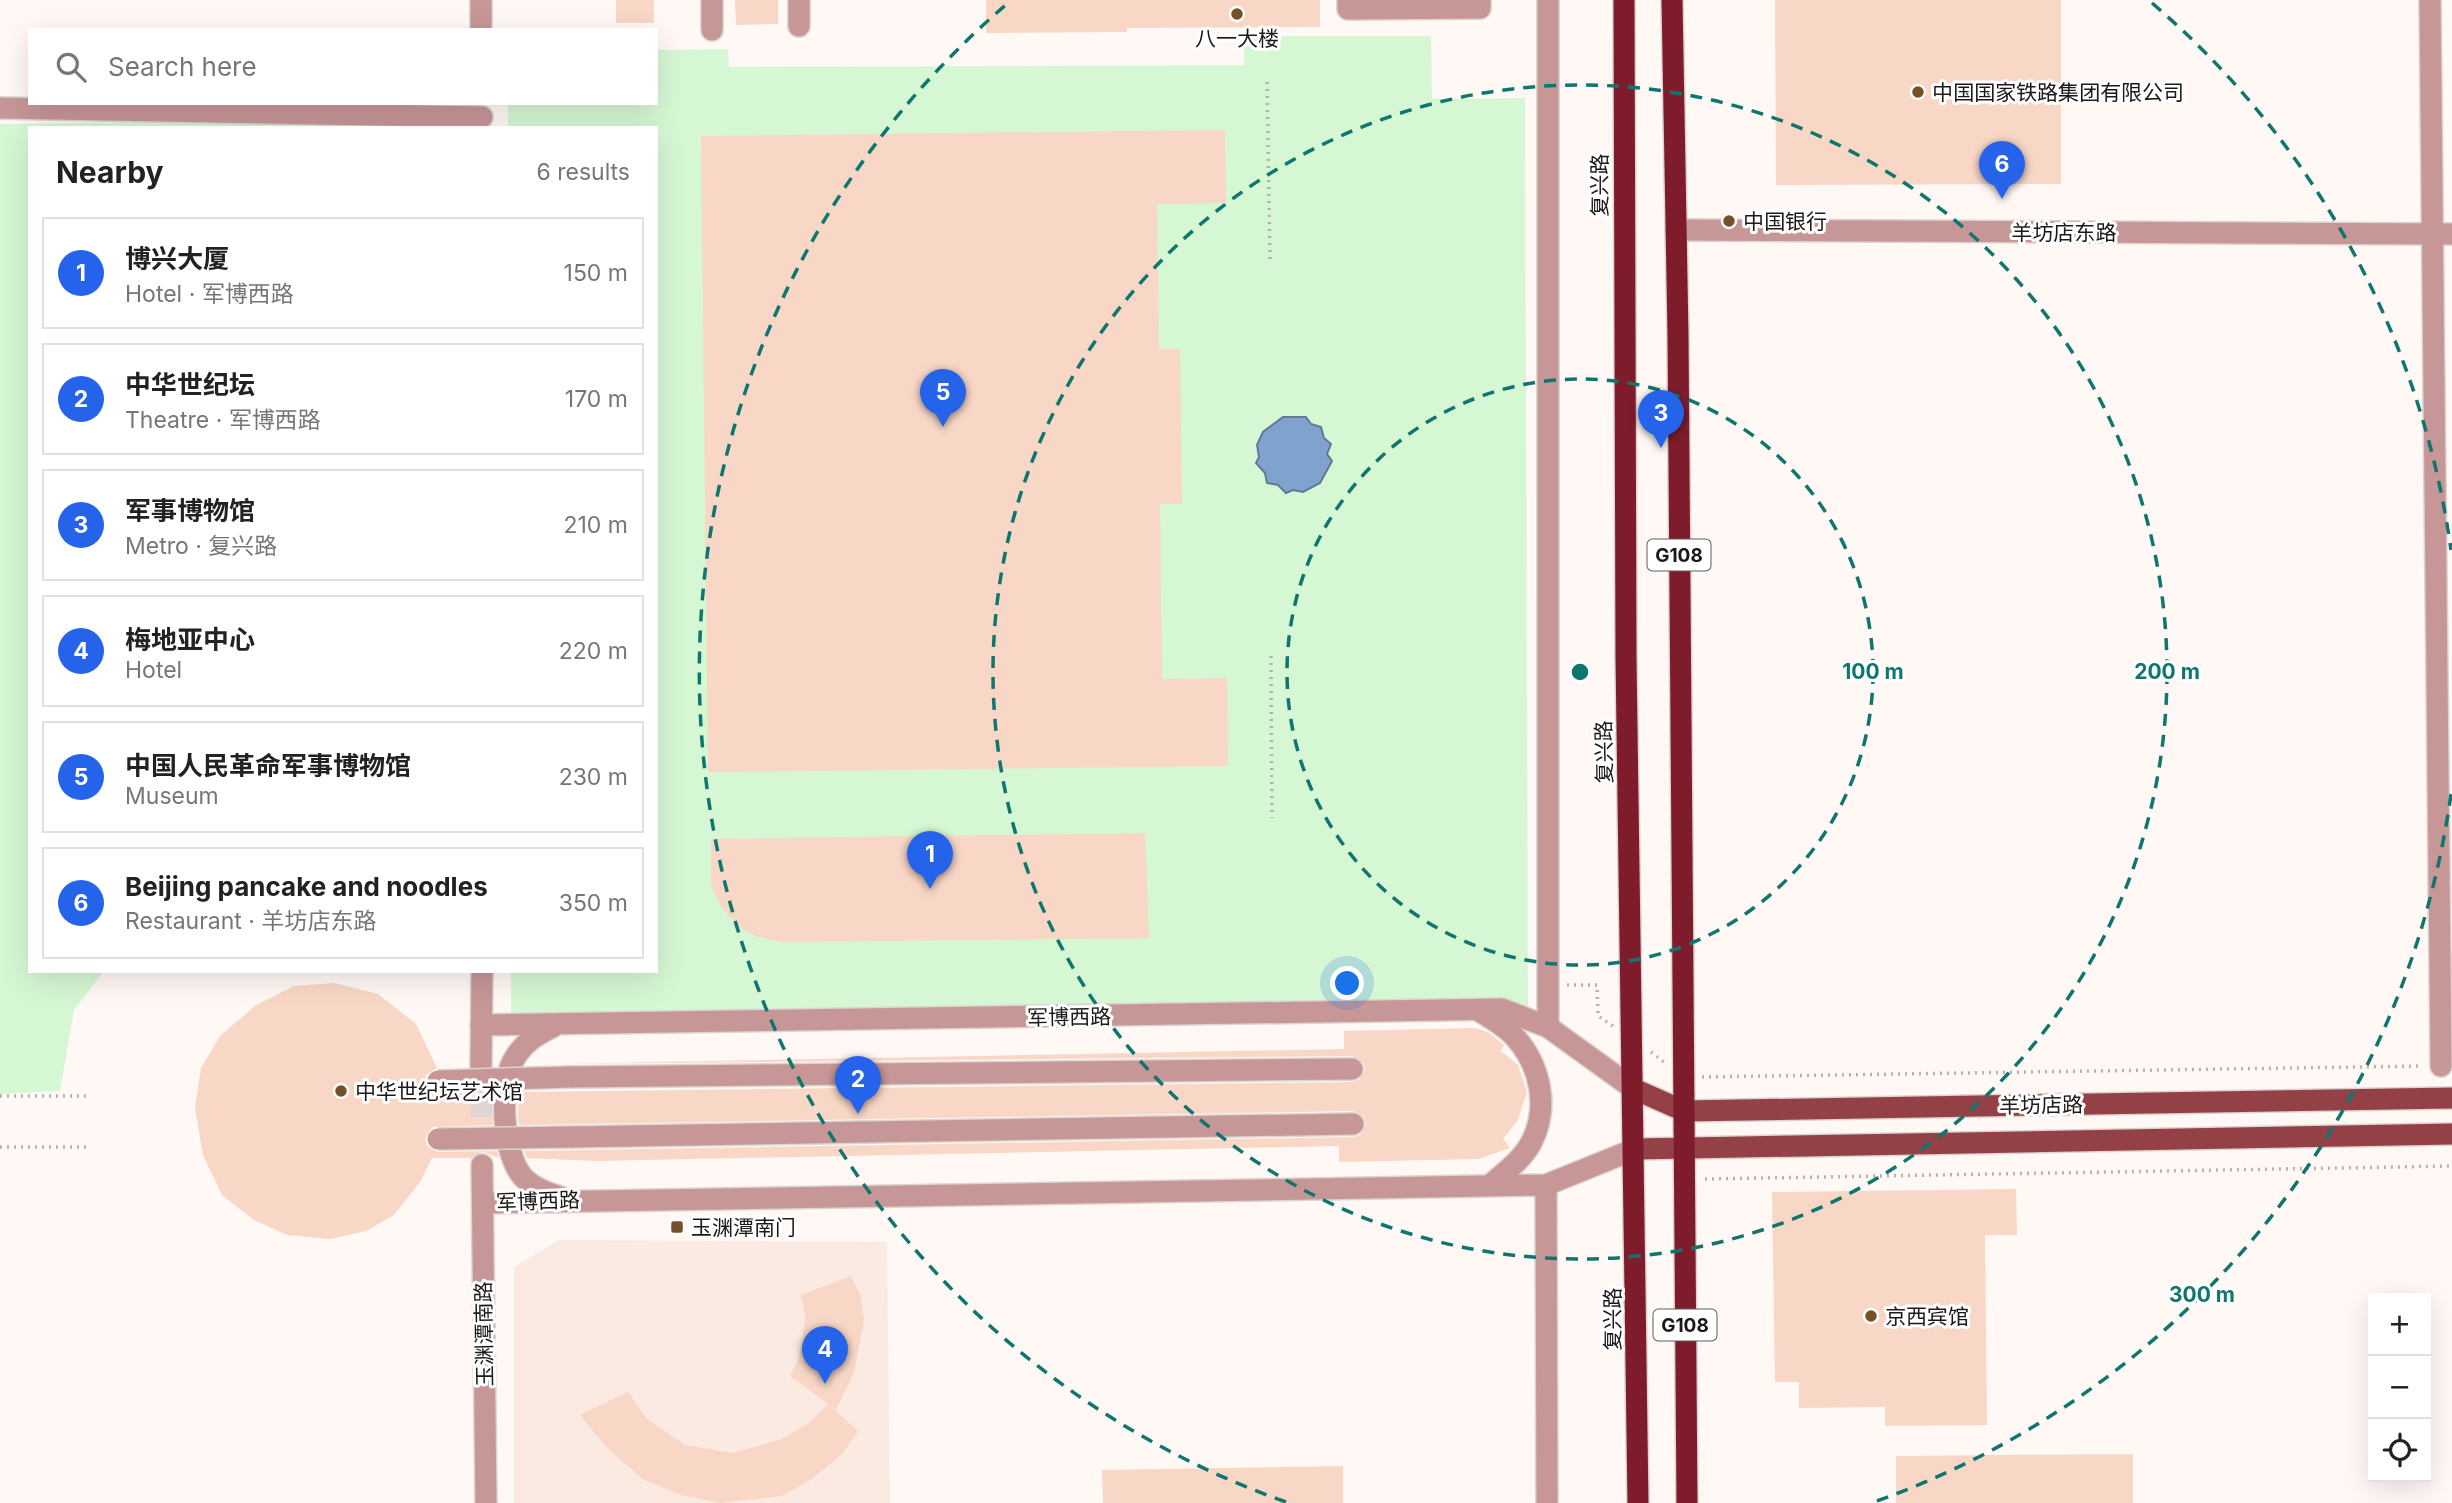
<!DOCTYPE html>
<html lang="en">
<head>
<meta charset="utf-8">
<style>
	body { margin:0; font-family:Inter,"Noto Sans SC",sans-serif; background:#f2f2f2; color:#222 }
	.controls { position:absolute; right:21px; bottom:21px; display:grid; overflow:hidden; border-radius:0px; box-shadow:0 7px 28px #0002 }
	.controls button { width:63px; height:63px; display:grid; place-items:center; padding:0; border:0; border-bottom:2px solid #e0e0e0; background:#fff; color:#222; font:35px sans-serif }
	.you { position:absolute; left:1348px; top:984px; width:24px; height:24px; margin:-18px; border:5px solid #fff; border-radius:50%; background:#1a73e8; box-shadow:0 0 0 10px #1a73e833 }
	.badge { display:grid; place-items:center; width:46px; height:46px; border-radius:50%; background:#2563eb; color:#fff; font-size:23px; font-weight:700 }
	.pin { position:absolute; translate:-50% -58px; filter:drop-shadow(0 2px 4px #0008) }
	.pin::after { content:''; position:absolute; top:37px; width:24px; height:21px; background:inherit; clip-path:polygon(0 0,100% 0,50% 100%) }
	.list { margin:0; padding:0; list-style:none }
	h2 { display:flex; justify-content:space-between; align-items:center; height:91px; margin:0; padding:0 28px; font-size:30px }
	h2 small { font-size:23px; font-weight:400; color:#767676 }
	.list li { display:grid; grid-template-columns:46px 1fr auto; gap:21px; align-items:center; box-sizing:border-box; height:112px; margin:0 14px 14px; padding:0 14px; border:2px solid #e0e0e0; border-radius:0px }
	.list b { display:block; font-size:26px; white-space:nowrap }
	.list p { margin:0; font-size:23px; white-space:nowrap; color:#767676 }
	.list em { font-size:23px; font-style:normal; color:#767676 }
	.icon { flex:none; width:38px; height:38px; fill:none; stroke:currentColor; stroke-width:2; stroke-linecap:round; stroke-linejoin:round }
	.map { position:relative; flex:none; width:2452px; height:1503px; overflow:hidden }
	.search { position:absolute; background:#fff; box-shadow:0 7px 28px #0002; left:28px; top:28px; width:630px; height:77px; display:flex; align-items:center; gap:18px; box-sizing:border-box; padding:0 24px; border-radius:0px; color:#767676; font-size:26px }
	.panel { position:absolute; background:#fff; box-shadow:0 7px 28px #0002; left:28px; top:126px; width:630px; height:847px; border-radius:0px }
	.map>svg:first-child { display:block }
	.built { fill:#fbeae2 }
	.green { fill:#d6f7d4 }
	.water { fill:#80a3cd; stroke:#627996; stroke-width:2 }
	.building { fill:#f8d7c6 }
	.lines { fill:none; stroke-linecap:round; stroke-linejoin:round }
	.minor-tunnel { stroke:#ddd6d3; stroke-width:21; stroke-dasharray:21 10; stroke-linecap:butt }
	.minor-casing { stroke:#dbd4d1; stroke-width:24 }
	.major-casing { stroke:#dbd4d1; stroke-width:24 }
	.highway-casing { stroke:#dbd4d1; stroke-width:24 }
	.path { stroke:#b6b1ae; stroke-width:3.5; stroke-dasharray:2 5; stroke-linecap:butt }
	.minor { stroke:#c79697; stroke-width:21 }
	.major { stroke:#944047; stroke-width:21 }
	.highway { stroke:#7f1c2c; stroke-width:21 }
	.minor-bridge-casing { stroke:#dbd4d1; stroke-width:24; stroke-linecap:butt }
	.minor-bridge { stroke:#c79697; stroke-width:21 }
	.ring { fill:none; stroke:#0f766e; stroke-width:3.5; stroke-dasharray:12 9 }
	.poi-dot { fill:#75512b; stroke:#fff; stroke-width:2.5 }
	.labels { text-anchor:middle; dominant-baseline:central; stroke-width:6; stroke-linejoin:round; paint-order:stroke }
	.shield { fill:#fff; stroke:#5f5d5d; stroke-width:2 }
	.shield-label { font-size:19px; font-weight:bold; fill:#1b1817 }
	.poi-label { font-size:21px; fill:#1b1817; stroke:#fff; text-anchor:start }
	.street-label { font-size:21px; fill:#1b1817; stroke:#fff }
	.centre { fill:#0f766e; stroke:#fff; stroke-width:3.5 }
	.ring-label { font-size:21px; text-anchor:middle; font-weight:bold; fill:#0f766e; stroke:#fff; stroke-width:6; stroke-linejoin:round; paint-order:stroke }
</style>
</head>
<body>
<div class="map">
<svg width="2452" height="1503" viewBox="0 0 2452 1503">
	<rect width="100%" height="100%" fill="#fff8f4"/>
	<path class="built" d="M559 1240 887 1242 890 1503H514V1267Z"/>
	<path class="green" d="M1244 36H1431L1432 99 1525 98 1528 1009 511 1013V971H656V128H508V103H656V50L728 49 729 67 1244 65Z
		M470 118V128H30V971H104L74 1010 60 1091 0 1094V124Z"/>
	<path class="water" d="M1283 417H1306L1311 424 1321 427 1324 438 1331 444 1327 454 1332 461 1320 483 1303 492 1293 490 1286 493 1278 485 1267 483 1265 473 1256 463 1259 457 1257 445 1263 432Z"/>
	<path class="building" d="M616 0H654V23H616Z
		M735 0H778V24L736 25Z
		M986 0H1320V27L1127 28V32L986 33Z
		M1775 0H2061V184L1776 185Z
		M1225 130 1226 203 1157 204 1159 349H1180L1182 504H1160L1162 679 1227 678 1228 766 708 772 701 136Z
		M1145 833 1149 938 782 942 758 937 739 927 721 907 711 885V839Z
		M334 983 378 994 416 1024 437 1068 426 1075 425 1082 431 1092H492L493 1125 432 1127 425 1139 427 1146 438 1152 497 1151 499 1158 483 1152 471 1158H432L420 1182 394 1215 366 1231 330 1239 287 1235 254 1220 222 1195 203 1155 195 1108 201 1068 220 1036 255 1006 294 986Z
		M1474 1028 1488 1032 1504 1045 1501 1051 1518 1065 1527 1092 1518 1120 1503 1139 1510 1148 1478 1159 1339 1162V1146L597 1161 527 1158 524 1151 1353 1137 1360 1135 1366 1124 1364 1117 1353 1111 519 1125 518 1116 519 1092 1352 1082 1359 1080 1365 1070 1363 1062 1352 1056 552 1064 1344 1049V1031Z
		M2016 1189 2017 1235H1985L1987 1425 1885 1426V1407L1799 1408V1382H1775L1772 1192Z
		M851 1276 860 1294 864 1320 854 1373 836 1410 829 1405 858 1431 843 1453 812 1479 782 1496 720 1503 681 1495 644 1480 609 1450 580 1415 628 1392 646 1418 685 1445 733 1453 782 1439 809 1423 828 1404 790 1376 799 1358 803 1337 805 1315 801 1295Z
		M2133 1454V1503H1896V1456Z
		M1343 1466V1503H1103L1102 1470Z"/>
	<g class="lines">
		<path class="minor-tunnel" d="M481 1065 482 1165"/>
		<defs>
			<path id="minor" d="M481 0V30
				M712 0V30
				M1348 0V9L1480 8V0
				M1548 0V1027
				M2430 0 2441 1066
				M799 26V0
				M0 108 482 117
				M1676 230 2452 234
				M1478 1010C1490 1018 1504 1025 1514 1036 1540 1064 1550 1107 1531 1143 1522 1160 1504 1173 1489 1186
				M481 1025 1502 1009 1548 1027 1634 1089
				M554 1026C538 1034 526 1041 516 1056 498 1081 502 1154 523 1177 532 1187 547 1193 561 1197
				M481 1065 482 971
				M570 1077 1352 1069
				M571 1137 1353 1124
				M482 1165 486 1503
				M1546 1185 1547 1503
				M483 1203 1546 1185 1635 1149"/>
			<path id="major" d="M1634 1089 1684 1111 2452 1098
				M1635 1149 2452 1134"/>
			<path id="highway" d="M1624 0 1626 658 1638 1503
				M1672 0 1678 335 1687 1503"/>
		</defs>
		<use href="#minor" class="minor-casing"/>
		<use href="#major" class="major-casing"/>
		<use href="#highway" class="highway-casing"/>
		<path class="path" d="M1267 82 1270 259
			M1271 656 1272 818
			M1567 985H1597L1598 1016 1613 1026
			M1651 1052 1664 1062
			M1702 1077 2422 1066
			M0 1096H88
			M0 1147H86
			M1705 1179 2452 1166"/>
		<use href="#minor" class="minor"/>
		<use href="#major" class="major"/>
		<use href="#highway" class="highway"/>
		<defs>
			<path id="minor-bridge" d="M438 1081 570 1077
				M438 1139 571 1137"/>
		</defs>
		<use href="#minor-bridge" class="minor-bridge-casing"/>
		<use href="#minor-bridge" class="minor-bridge"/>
	</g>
	<g class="ring">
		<circle cx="1580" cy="672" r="293"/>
		<circle cx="1580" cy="672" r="587"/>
		<path d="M2451 794A880 880 0 0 1 1874 1502M1286 1502A880 880 0 0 1 1008 3M2152 3A880 880 0 0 1 2451 550"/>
	</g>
	<g class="poi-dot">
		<circle cx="1237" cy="14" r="7"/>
		<circle cx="1918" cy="92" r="7"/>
		<circle cx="1729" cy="221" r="7"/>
		<circle cx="341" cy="1091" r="7"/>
		<rect x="670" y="1220" width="14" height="14" rx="3.5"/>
		<circle cx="1871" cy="1316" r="7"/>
	</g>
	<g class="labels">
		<g class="shield">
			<rect x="1647.5" y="539.5" width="63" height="31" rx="5"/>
			<rect x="1653.5" y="1309.5" width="63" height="31" rx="5"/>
		</g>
		<g class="shield-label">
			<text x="1679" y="555">G108</text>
			<text x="1685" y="1325">G108</text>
		</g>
		<g class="poi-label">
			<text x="1237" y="38" text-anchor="middle">八一大楼</text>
			<text x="1932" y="92">中国国家铁路集团有限公司</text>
			<text x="1743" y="221">中国银行</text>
			<text x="355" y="1091">中华世纪坛艺术馆</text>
			<text x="691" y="1227">玉渊潭南门</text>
			<text x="1885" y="1316">京西宾馆</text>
		</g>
		<g class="street-label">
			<text transform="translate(1599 185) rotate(-90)">复兴路</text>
			<text x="2064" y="232">羊坊店东路</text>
			<text transform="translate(1604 752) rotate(-91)">复兴路</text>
			<text transform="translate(1069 1017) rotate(-1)">军博西路</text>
			<text transform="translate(2041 1105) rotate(-1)">羊坊店路</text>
			<text transform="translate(538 1201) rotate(-2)">军博西路</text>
			<text transform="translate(1612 1319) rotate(-90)">复兴路</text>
			<text transform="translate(484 1334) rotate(-91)">玉渊潭南路</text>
		</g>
	</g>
	<circle cx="1580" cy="672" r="10" class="centre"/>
	<g class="ring-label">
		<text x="1873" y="679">100 m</text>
		<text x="2167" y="679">200 m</text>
		<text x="2202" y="1302">300 m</text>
	</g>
</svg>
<div class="controls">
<button>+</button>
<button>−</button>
<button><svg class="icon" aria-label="locate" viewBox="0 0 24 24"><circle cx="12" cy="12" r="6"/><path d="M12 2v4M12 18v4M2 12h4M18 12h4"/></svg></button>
</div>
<div class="you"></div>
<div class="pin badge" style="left:930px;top:889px">1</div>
<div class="pin badge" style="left:858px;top:1114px">2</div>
<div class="pin badge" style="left:1661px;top:448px">3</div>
<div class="pin badge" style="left:825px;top:1384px">4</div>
<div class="pin badge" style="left:943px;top:427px">5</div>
<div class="pin badge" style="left:2002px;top:199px">6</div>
<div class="search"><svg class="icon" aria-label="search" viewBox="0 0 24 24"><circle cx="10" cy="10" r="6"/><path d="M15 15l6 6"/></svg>Search here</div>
<section class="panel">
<h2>Nearby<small>6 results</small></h2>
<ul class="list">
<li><span class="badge">1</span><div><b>博兴大厦</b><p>Hotel · 军博西路</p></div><em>150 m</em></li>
<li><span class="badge">2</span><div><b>中华世纪坛</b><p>Theatre · 军博西路</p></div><em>170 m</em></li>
<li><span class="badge">3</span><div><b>军事博物馆</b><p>Metro · 复兴路</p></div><em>210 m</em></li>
<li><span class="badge">4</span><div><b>梅地亚中心</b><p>Hotel</p></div><em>220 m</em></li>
<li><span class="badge">5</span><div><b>中国人民革命军事博物馆</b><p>Museum</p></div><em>230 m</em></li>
<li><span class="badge">6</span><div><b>Beijing pancake and noodles</b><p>Restaurant · 羊坊店东路</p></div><em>350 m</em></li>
</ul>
</section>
</div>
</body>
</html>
